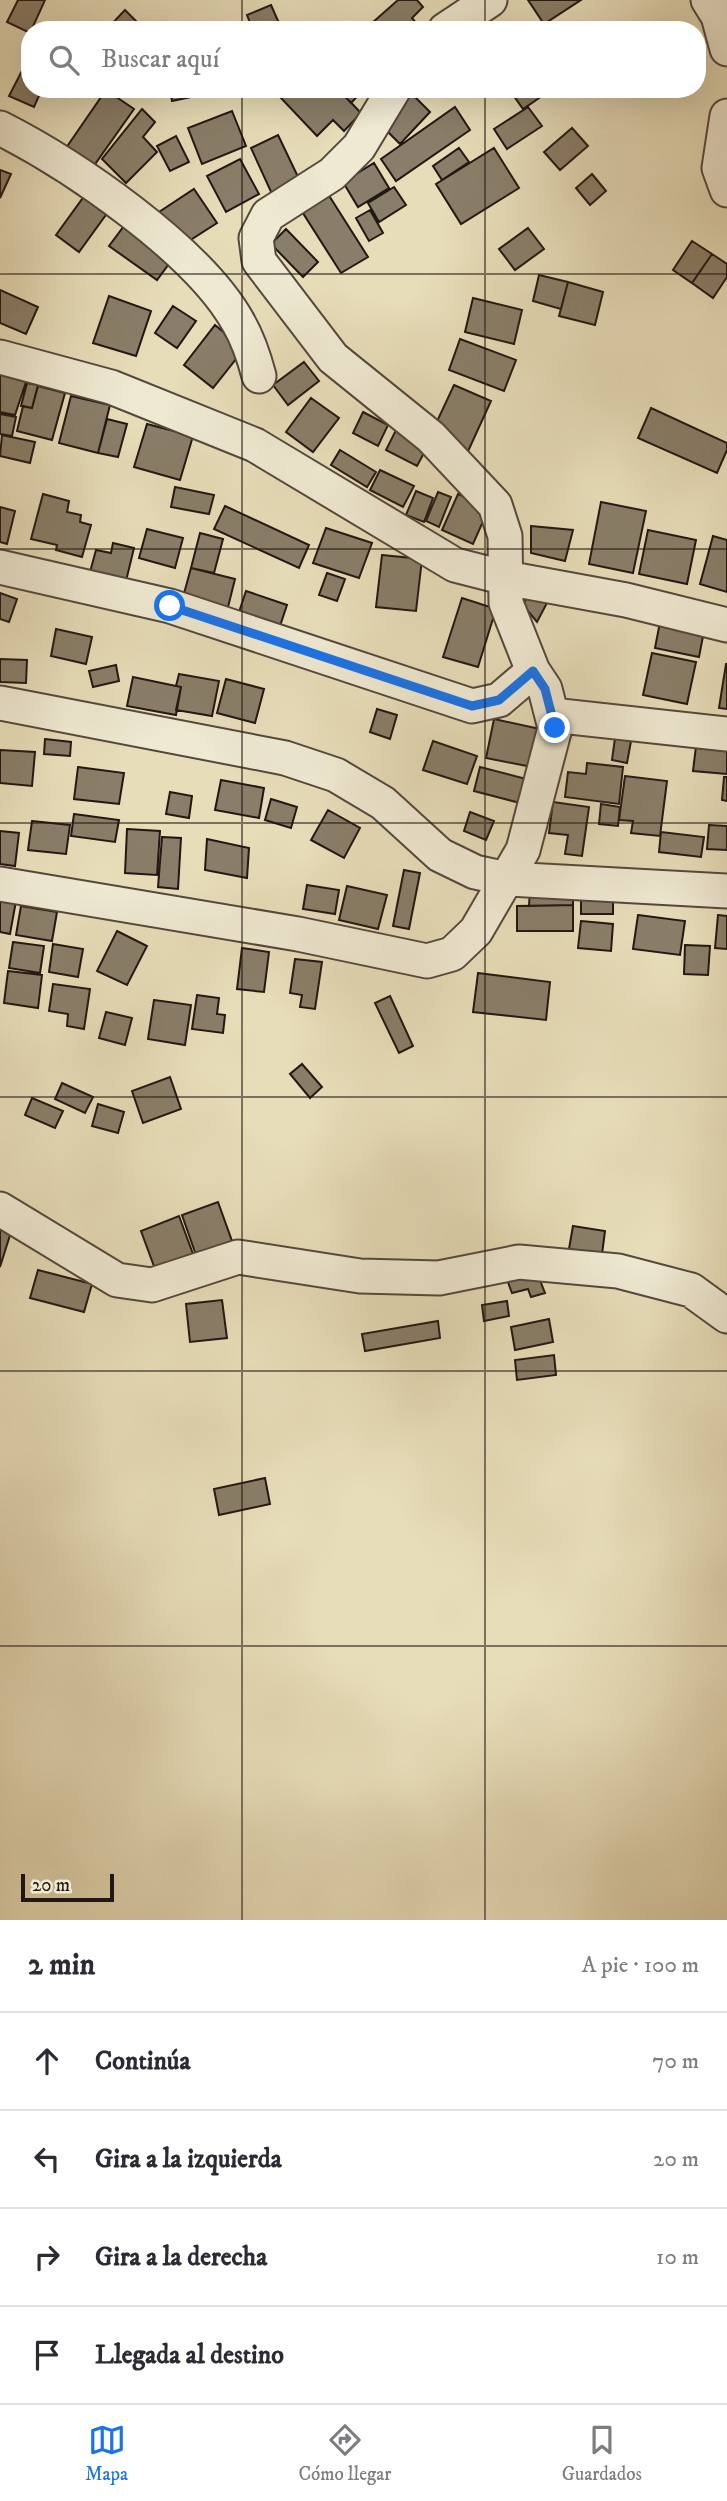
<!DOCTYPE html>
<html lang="es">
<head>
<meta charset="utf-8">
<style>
	body { margin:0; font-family:"IM FELL DW Pica",serif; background:#f7f7f7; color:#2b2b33 }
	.scale { position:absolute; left:21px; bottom:18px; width:93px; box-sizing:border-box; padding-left:7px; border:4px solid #231712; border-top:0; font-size:19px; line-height:24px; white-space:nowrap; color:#231712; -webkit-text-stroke:5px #efe9d2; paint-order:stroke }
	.stop { position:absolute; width:21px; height:21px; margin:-16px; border:5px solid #1a73e8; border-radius:50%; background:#fff }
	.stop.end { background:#1a73e8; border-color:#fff; box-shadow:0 2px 7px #0008 }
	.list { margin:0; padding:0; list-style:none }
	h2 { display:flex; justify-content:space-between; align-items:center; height:91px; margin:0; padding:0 28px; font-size:30px }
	h2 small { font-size:23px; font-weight:400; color:#7c7c81 }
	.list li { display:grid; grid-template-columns:46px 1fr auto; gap:21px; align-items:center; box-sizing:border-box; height:98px; padding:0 28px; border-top:2px solid #e1e1e2 }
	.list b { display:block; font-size:26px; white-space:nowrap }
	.list em { font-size:23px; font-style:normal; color:#7c7c81 }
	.icon { flex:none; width:38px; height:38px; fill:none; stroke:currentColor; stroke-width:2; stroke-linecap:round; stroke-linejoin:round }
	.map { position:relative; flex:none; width:727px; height:1920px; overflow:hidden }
	.search { position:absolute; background:#fff; box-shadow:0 7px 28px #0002; left:21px; right:21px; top:21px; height:77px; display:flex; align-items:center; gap:18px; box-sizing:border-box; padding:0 24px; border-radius:28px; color:#7c7c81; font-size:26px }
	.sheet { height:483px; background:#fff }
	nav { display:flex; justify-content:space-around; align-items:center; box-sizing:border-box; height:98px; border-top:2px solid #e1e1e2; background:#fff; font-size:19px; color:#7c7c81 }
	nav a { display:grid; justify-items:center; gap:4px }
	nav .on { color:#1a73e8 }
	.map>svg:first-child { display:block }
	.building { fill:#897e69; stroke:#231712; stroke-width:2 }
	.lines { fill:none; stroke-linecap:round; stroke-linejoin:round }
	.minor-casing { stroke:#54483c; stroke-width:37 }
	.minor { stroke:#efe9d2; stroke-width:33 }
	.route { stroke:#1a73e8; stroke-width:9 }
	.grid { fill:none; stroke:#231712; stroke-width:2; stroke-opacity:0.55 }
</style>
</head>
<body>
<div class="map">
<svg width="727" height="1920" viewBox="0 0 727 1920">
	<rect width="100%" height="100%" fill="#e7ddb9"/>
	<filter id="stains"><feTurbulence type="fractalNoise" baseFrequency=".00286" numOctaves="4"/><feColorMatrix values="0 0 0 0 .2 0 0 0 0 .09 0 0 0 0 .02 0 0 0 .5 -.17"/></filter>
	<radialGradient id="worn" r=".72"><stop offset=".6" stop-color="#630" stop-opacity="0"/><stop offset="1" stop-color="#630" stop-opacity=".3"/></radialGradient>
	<path class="building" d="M18 0H45L30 33 7 22Z
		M398 0H417L423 7 412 18 422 30H379L372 23Z
		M528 0H581L544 24Z
		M271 5 282 30H253L247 15Z
		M125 10 141 26 138 30H106Z
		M30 55V89H42L34 107 9 96Z
		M170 89H215V92L172 101Z
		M290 89H338L361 113 344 131 333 120 317 136 281 98Z
		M338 89H364L351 103Z
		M509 89H537L542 96 523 109Z
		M106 90 134 109 93 167 66 148Z
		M412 94 430 112 400 144 381 125Z
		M455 107 470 130 396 181 381 159Z
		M528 107 542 126 507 149 494 129Z
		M142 109 155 122 143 137 157 152 126 183 102 159Z
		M232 111 246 146 202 164 188 128Z
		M572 128 588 146 560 170 544 152Z
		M278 135 300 181 272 194 251 148Z
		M176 136 189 162 170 171 157 146Z
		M459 148 469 162 442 180 433 166Z
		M494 148 519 188 461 224 436 184Z
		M240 159 259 194 226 212 207 176Z
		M374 163 389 188 358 207 343 182Z
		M0 170 11 174 0 198Z
		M592 174 606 191 590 205 576 188Z
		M394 187 406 205 379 222 368 203Z
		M194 189 217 223 181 246 159 212Z
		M328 194 368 257 341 273 301 210Z
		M85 195 108 212 79 252 56 235Z
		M370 210 383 233 369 241 356 218Z
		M127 222 174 257 157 280 109 246Z
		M528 228 544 249 515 270 499 249Z
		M286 229 318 262 303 277 271 244Z
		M692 241 712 254 692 283 673 270Z
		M712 254 727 264V277L713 298 692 283Z
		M539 275 568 282 561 309 533 301Z
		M568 282 603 292 595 325 559 316Z
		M0 290 38 307 26 334 0 323Z
		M109 296 151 311 136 356 93 343Z
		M473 298 522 310 514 344 465 332Z
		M173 306 196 321 177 348 155 333Z
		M215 325 244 349 213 388 184 365Z
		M460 339 516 360 504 391 449 370Z
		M304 362 319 381 288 405 273 385Z
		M0 369 28 376 15 415 0 412Z
		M27 383 38 385 32 408 21 406Z
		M454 385 491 401 464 460 432 432Z
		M38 386 65 393 52 440 17 431 23 406 32 408Z
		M71 396 110 405 98 453 59 443Z
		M311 398 339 418 313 452 286 432Z
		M651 408 727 443V450L717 473 638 438Z
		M363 412 388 425 378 446 353 433Z
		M0 414 16 417 12 436 0 434Z
		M107 419 127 424 118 457 98 453Z
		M147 424 193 436 180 480 134 467Z
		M399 424 431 440 417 466 386 450Z
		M2 435 35 442 30 463 0 456Z
		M340 450 376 472 367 487 331 465Z
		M380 470 414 486 403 507 370 490Z
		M175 487 214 495 209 514 171 507Z
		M416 491 433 498 424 522 406 515Z
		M438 492 451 497 439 527 426 521Z
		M43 494 69 501 67 512 81 515 80 522 91 525 82 557 56 550 57 545 31 539Z
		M458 494 489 508 473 544 442 530Z
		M601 502 646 511 633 573 589 564Z
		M225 506 309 545 299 568 214 529Z
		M0 507 15 511 7 544 0 542Z
		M531 526 573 530 565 561 531 553Z
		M326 528 372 543 359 578 313 563Z
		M147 529 183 538 175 568 139 558Z
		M648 530 696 540 687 584 639 574Z
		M200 533 223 539 214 573 191 568Z
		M713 536 727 540V592L700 584Z
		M113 543 134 548 126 581 90 572 96 550 111 553Z
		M382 555 422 559 416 611 376 607Z
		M191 568 235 579 225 619 180 608Z
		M327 573 345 579 337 601 319 595Z
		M246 591 287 605 277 635 236 621Z
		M0 593 17 599 9 622 0 619Z
		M527 596 549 599 537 622 523 605Z
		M462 598 496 609 478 667 443 657Z
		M660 622 704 631 699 657 655 648Z
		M56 629 92 637 86 664 51 656Z
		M652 653 696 662 687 704 643 695Z
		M0 659 27 660 26 683 0 682Z
		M726 664H727V709L719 708Z
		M116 665 119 681 93 687 89 671Z
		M179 674 219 681 212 716 176 710 181 687 176 686Z
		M133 677 181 687 176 715 127 706Z
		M226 679 264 689 255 723 217 713Z
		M377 709 397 715 390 739 370 732Z
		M494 719 540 729 532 767 486 758Z
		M615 738 631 741 627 763 612 760Z
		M697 738 727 742V774L693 771Z
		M45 739 71 742 70 756 44 754Z
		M433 741 477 756 467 784 423 770Z
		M0 750 35 752 32 786 0 783Z
		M587 763 623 767 619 804 565 797 568 772 586 774Z
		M78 767 124 773 119 804 74 799Z
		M480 767 526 779 520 803 474 791Z
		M625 776 667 781 660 836 631 833 633 821 619 820Z
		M724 777H727V801L722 800Z
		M221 780 264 788 259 818 215 810Z
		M170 792 192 796 189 818 166 814Z
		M271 799 297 807 291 828 265 820Z
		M553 802 589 807 582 856 565 854 568 835 549 833Z
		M601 804 620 807 618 826 599 824Z
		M328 810 360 828 344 858 311 840Z
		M470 812 494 821 486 840 464 831Z
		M74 814 119 820 115 842 71 836Z
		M32 821 70 825 66 854 28 850Z
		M709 825 727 826V850L707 849Z
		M127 829 160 831 157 875 125 873Z
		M0 831 19 833 15 866 0 864Z
		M661 832 704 837 701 857 659 852Z
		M162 837 181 838 178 889 158 887Z
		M207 839 249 848 247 878 205 870Z
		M404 870 420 873 409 929 393 926Z
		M307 885 339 890 335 914 303 909Z
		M347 886 387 895 378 929 339 920Z
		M573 887V905L529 906 530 888Z
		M581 896 613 897V914H581Z
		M0 899 16 901 10 934 0 932Z
		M573 905V931H517V906Z
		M21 906 57 912 52 941 16 935Z
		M638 915 685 921 680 955 633 949Z
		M718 915 727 916V949L715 948Z
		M581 921 613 924 611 951 578 948Z
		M117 931 147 946 127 985 97 971Z
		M13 942 44 946 40 973 9 968Z
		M53 944 83 949 78 977 49 972Z
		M685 945 710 946 708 975 684 974Z
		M242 948 269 952 264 992 237 989Z
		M295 959 322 962 315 1009 300 1007 302 995 290 993Z
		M8 971 42 975 38 1008 4 1003Z
		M478 973 550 982 546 1020 473 1012Z
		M53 984 90 989 84 1029 67 1026 68 1014 49 1011Z
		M197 995 219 998 217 1014 225 1015 223 1033 192 1029Z
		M390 996 413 1046 399 1053 375 1003Z
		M154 1000 191 1005 185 1045 148 1039Z
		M106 1012 132 1018 125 1045 99 1038Z
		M302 1064 322 1087 310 1098 290 1074Z
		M170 1077 181 1109 143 1123 132 1091Z
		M62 1083 93 1097 85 1113 55 1099Z
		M32 1098 63 1111 55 1128 25 1115Z
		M98 1104 124 1112 118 1133 92 1126Z
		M218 1202 232 1241 196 1255 182 1215Z
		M179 1216 193 1254 155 1269 141 1231Z
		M573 1226 605 1231 602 1254 569 1249Z
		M0 1228 11 1232 0 1267Z
		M38 1270 92 1284 84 1312 30 1298Z
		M536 1270 545 1293 531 1297 528 1289 512 1293 506 1277Z
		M222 1300 227 1338 190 1342 186 1304Z
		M507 1301 509 1316 484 1321 482 1305Z
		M549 1319 553 1342 515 1350 511 1327Z
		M438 1321 440 1338 365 1351 362 1334Z
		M554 1355 556 1375 517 1380 515 1360Z
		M265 1478 270 1504 219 1515 214 1489Z"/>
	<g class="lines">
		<defs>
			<path id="minor" d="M708 0 718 16 727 49
				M445 30 490 0
				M727 116 719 168 727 190
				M0 128C73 165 198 250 238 322 248 339 254 357 259 376
				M0 357 111 387 255 445 455 565 506 578 626 600 727 625
				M0 567 170 606 472 706 499 700 533 671
				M0 703 285 758 336 775 383 803 440 855 475 872 507 879 727 891
				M552 715 727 734
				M0 884 298 934 427 961 452 954 476 931 523 850 555 728 545 689 533 671 506 603 505 536 495 505 431 437 333 358 259 261 256 238 268 215 332 174 359 147 394 89
				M0 1209 117 1280 152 1285 238 1257 360 1276 439 1278 519 1262 618 1271 691 1290 727 1316"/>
		</defs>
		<use href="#minor" class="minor-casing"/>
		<use href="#minor" class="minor"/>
	</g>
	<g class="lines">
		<path class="route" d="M170 606 472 706 499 700 533 671 545 689 555 728"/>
	</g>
	<path class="grid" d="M242 0V30M485 0V30M242 89V1920M485 89V1920M0 274H727M0 549H727M0 823H727M0 1097H727M0 1371H727M0 1646H727"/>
	<rect width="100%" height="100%" filter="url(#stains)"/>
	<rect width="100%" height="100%" fill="url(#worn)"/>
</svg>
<div class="scale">20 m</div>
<div class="stop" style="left:170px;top:606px"></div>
<div class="stop end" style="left:555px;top:728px"></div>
<div class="search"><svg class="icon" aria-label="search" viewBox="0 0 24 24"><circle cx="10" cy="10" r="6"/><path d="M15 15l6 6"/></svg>Buscar aquí</div>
</div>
<section class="sheet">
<h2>2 min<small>A pie · 100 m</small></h2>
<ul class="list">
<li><svg class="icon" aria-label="ahead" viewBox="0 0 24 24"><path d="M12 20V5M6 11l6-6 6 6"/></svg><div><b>Continúa</b></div><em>70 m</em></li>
<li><svg class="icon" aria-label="left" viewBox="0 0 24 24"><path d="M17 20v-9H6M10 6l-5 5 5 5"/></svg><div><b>Gira a la izquierda</b></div><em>20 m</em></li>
<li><svg class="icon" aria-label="right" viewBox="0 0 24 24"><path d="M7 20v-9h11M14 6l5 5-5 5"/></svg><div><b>Gira a la derecha</b></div><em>10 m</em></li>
<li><svg class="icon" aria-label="arrive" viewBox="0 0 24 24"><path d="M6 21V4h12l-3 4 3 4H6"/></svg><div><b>Llegada al destino</b></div></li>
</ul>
</section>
<nav>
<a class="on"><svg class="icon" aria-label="map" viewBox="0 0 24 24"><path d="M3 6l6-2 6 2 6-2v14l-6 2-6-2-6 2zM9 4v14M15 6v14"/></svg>Mapa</a>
<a><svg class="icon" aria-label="directions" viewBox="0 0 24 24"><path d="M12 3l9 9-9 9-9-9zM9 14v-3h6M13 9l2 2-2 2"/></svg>Cómo llegar</a>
<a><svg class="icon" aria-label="saved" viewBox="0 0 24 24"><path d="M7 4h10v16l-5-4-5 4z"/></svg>Guardados</a>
</nav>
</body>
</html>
